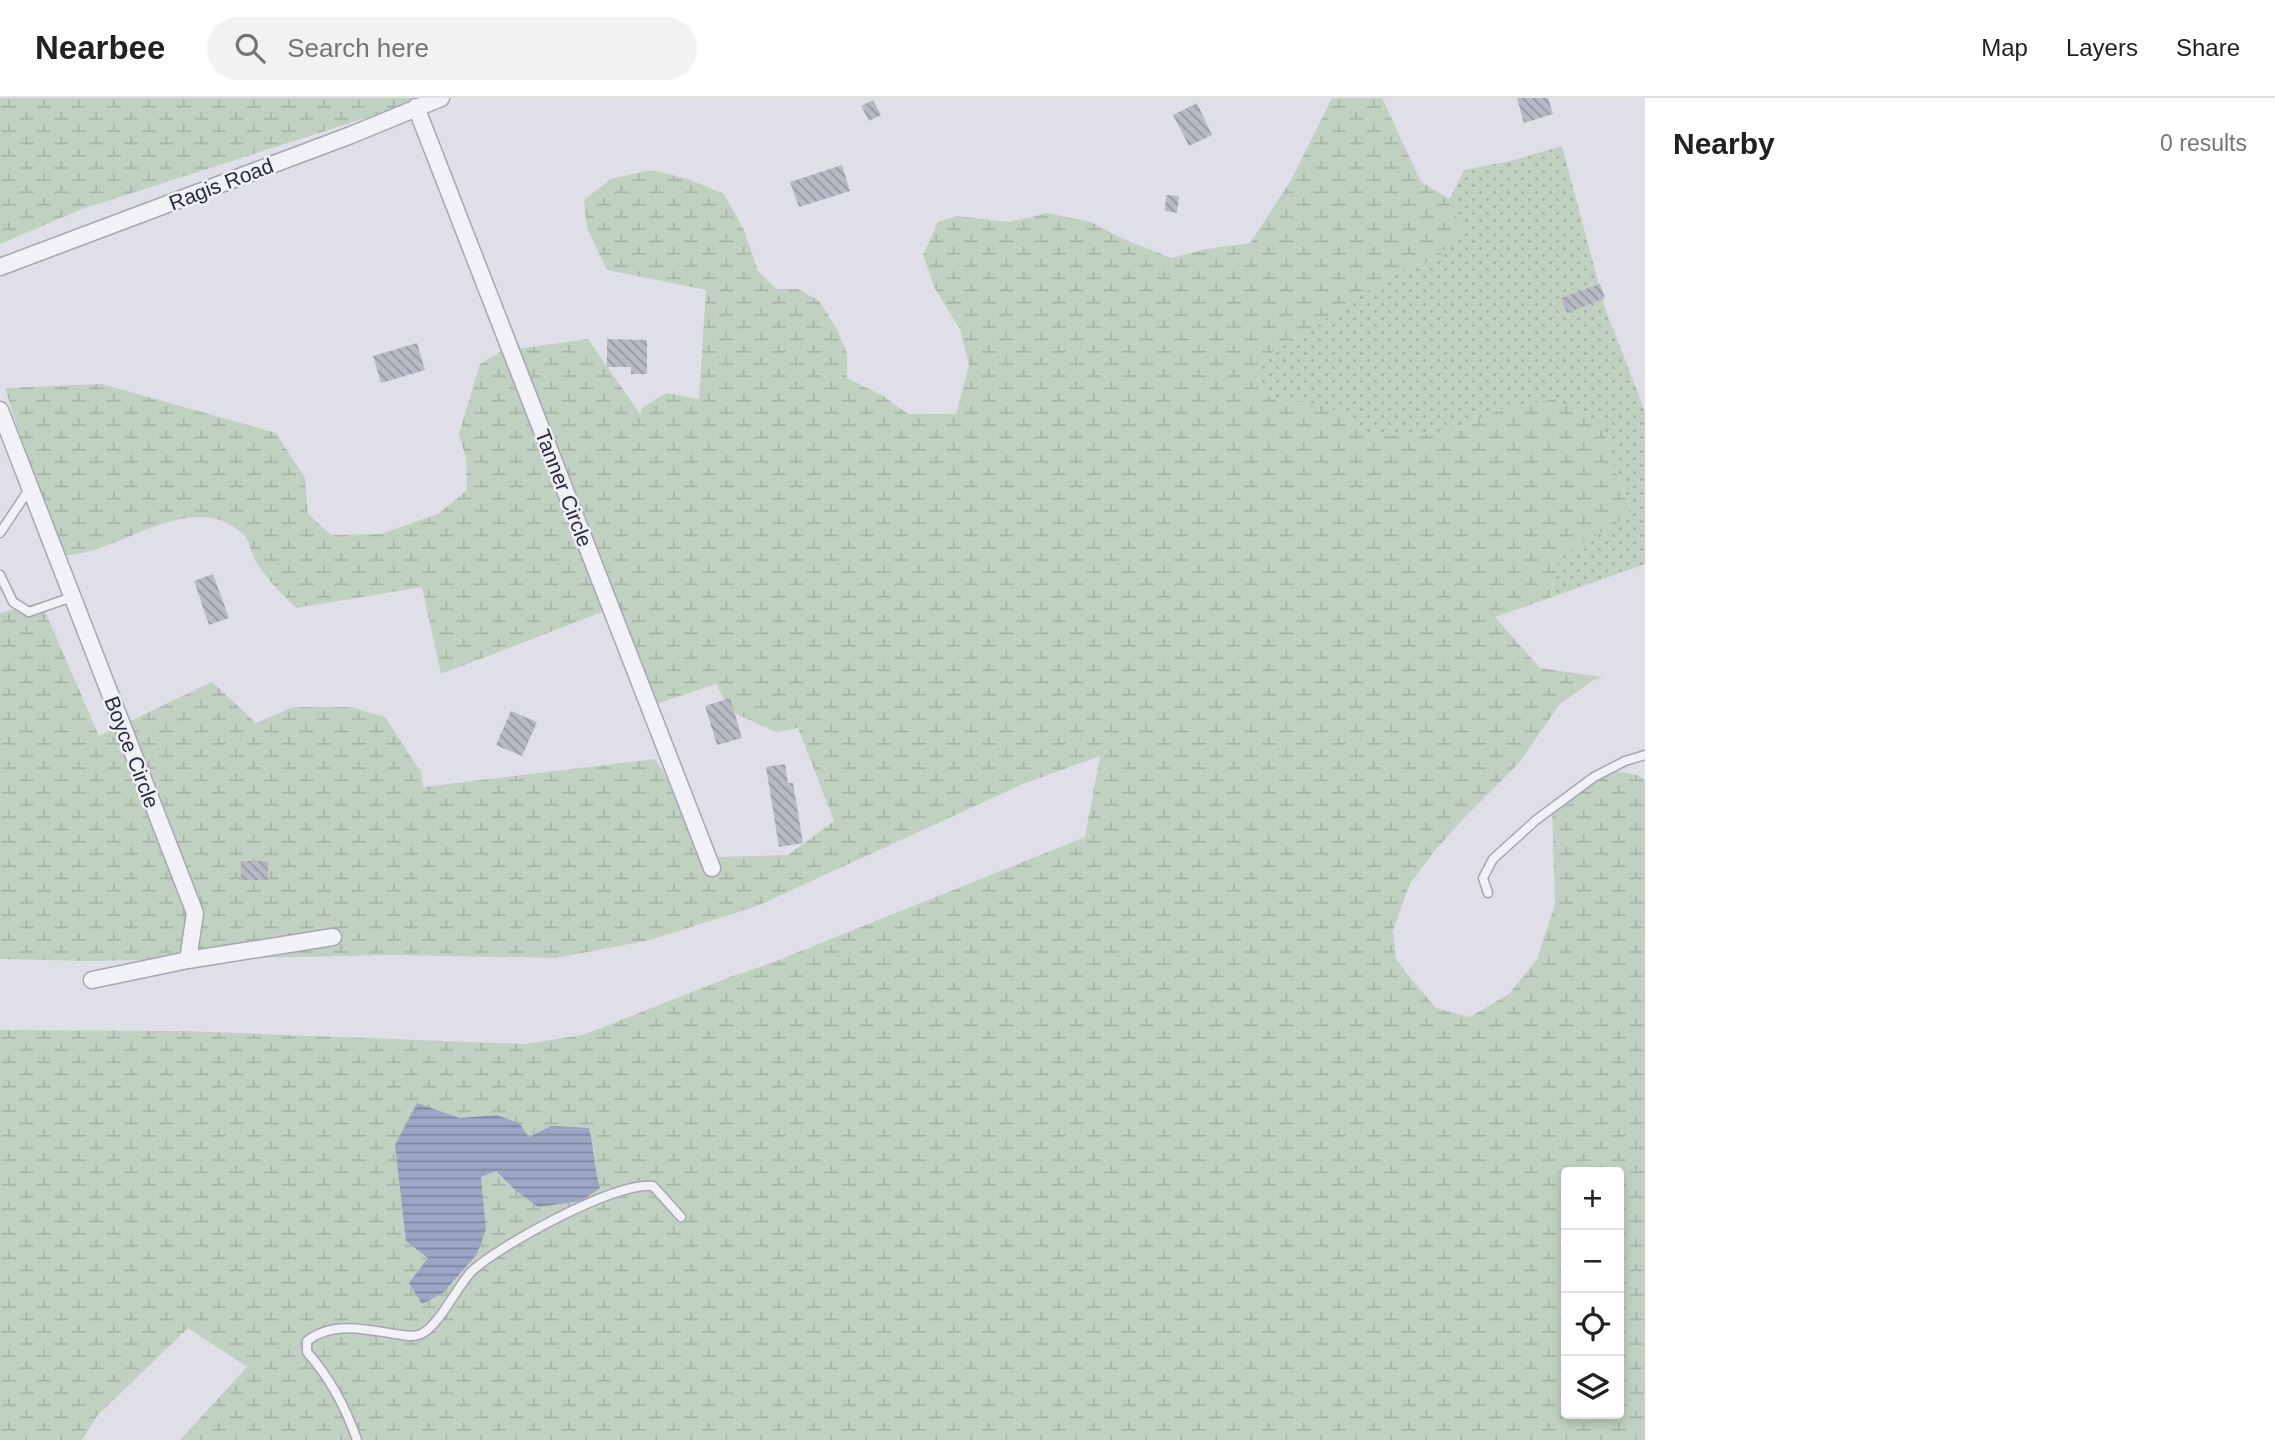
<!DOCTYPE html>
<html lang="en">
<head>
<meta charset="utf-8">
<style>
	body { margin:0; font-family:Arial,sans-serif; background:#f2f2f2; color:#202124 }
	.controls { position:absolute; right:21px; bottom:21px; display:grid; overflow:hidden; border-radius:7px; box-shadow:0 4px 10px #0003 }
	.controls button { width:63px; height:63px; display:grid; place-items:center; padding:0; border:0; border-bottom:2px solid #e0e0e0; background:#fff; color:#202124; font:35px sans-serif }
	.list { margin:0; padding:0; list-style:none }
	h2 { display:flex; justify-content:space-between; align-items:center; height:91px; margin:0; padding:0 28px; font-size:30px }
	h2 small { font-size:23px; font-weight:400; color:#757577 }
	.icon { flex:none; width:38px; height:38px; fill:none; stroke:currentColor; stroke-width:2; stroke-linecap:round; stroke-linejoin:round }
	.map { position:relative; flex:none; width:1645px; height:1342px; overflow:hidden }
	header { display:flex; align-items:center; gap:42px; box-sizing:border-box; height:98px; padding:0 35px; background:#fff; border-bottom:2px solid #e0e0e0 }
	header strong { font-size:33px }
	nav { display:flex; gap:38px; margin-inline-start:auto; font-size:24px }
	.search { width:490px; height:63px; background:#f2f2f2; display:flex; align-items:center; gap:18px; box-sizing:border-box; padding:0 24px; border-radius:38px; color:#757577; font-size:26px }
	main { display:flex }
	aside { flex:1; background:#fff }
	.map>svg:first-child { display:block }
	.grass { fill:url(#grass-dots) }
	.wetland { fill:url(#wetland-marsh); fill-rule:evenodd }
	.water { fill:url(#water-rules) }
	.building { fill:url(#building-back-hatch) }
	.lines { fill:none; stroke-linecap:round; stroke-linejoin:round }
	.lane-casing { stroke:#a5a6b1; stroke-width:11 }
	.street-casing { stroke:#a5a6b1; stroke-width:19 }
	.lane { stroke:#f1f2f6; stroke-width:8 }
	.street { stroke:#f1f2f6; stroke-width:16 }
	.labels { text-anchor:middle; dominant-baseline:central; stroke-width:5; stroke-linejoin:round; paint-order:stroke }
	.street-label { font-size:21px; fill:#292c3d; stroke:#eef0f5 }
</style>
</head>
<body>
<header>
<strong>Nearbee</strong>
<div class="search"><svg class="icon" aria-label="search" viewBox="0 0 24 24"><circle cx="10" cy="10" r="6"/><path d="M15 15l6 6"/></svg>Search here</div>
<nav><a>Map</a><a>Layers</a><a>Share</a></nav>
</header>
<main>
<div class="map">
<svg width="1645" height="1342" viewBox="0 0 1645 1342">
	<defs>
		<pattern id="grass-dots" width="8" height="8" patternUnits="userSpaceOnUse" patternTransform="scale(1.75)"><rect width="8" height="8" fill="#c1d1c1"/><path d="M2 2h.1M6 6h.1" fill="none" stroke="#a6b4a7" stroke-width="1.8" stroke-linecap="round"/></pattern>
		<pattern id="wetland-marsh" width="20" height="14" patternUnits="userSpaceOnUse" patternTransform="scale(1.75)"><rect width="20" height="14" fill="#c1d1c1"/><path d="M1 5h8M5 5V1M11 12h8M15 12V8" fill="none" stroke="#a6b4a7"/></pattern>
		<pattern id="water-rules" width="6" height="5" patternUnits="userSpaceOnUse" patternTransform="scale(1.75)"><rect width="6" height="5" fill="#9ca7c5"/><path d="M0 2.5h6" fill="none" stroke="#7f88a1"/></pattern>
		<pattern id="building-back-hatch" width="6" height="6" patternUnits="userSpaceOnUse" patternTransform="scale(1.75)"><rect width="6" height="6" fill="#b7b9c4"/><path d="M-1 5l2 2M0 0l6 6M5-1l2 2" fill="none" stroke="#9597a0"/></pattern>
	</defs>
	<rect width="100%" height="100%" fill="#dfe0e7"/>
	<path class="grass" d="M1562 48 1605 210 1645 313V466L1550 500 1559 460C1583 443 1608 433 1632 414L1617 378 1501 311 1452 332 1409 338H1369L1348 320 1265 298 1256 271 1278 249 1320 225 1360 197 1400 173 1437 161 1449 103 1464 72 1510 63Z"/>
	<path class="wetland" d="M0 0H423L397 10 82 111 0 146Z
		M1332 0H1382L1421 84 1450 101 1461 130 1437 161 1400 173 1360 197 1320 225 1278 249 1256 271 1265 298C1284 302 1304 303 1322 307 1340 312 1355 326 1369 338H1409L1452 332 1501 311 1556 301 1602 326 1617 378 1632 415C1609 432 1583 443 1559 460L1550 500 1495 519 1540 570 1602 579 1592 583 1559 607 1519 665 1464 720 1436 751 1409 787 1393 833 1396 861 1412 882 1436 910 1470 919 1510 895 1537 861 1555 806 1552 711 1604 671 1638 677 1645 682V1342H180L247 1269 188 1230 97 1318 82 1342H0V932L183 933 525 946 583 937 730 879 771 865 1085 739 1100 658 1023 686 757 808 650 842 556 860 394 857 91 863 0 861V515L41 504 99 638 212 584 256 625 293 609H351L385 619 421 674 423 689 655 661 716 759 788 757 834 723 798 630 776 634 730 613 716 586 654 607 615 509 441 576 422 489 296 510C283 496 266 481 257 465 251 456 250 443 243 436 190 387 116 460 58 458L5 290 102 286 276 335 305 380 308 416 331 437 381 436 438 416 467 392 466 361 459 336 480 266 502 253 588 241 640 316 642 310 666 295 699 301 706 192 607 172 587 130 584 102 611 81 651 72 688 81 724 96 743 130 758 173 776 191H798L819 203 837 231 847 255V280L883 298 908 316H956L969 267 960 231 935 191 923 157 938 124 957 118 1009 124 1048 115 1091 124 1119 139 1171 160 1207 151 1250 145 1290 84ZM417 1006 460 1020 496 1017 529 1039 551 1028 594 1051V1071L600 1090 514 1091 496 1072 481 1079 486 1131 406 1143 403 1101ZM1566 1074H1619V1316H1566Z"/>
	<path class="water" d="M417 1005 460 1020 496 1017 519 1025 529 1039 551 1028 589 1030C594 1050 594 1070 600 1090L581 1103 538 1109 514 1091 496 1073 481 1079 486 1131 477 1156 443 1195 422 1206 409 1185 428 1160 406 1143 395 1047Z"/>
	<path class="building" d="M1517 0H1548L1553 16 1524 25Z
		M873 2 881 17 869 23 861 8Z
		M1197 5 1212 37 1189 48 1173 17Z
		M842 67 850 93 799 109 790 84Z
		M1166 97 1179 98 1177 115 1165 113Z
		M1600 186 1605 200 1567 215 1561 200Z
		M607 241 647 242V276H631V269H607Z
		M417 245 425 272 381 285 373 258Z
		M213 476 229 520 209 527 194 483Z
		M730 600 742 640 717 647 705 608Z
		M511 613 537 624 522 658 496 647Z
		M785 666 788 685H793L803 745 779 749 766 669Z
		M241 763H268V782H241Z"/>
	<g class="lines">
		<defs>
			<path id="lane" d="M0 435 30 390
				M0 477 13 504 29 514 72 499
				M1488 795 1483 780 1493 761 1536 722 1594 679 1625 663 1645 657
				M357 1342C346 1310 330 1280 307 1254V1243C331 1223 366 1231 395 1236 403 1237 413 1240 421 1236 438 1229 457 1189 471 1174 498 1148 616 1083 653 1088L681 1119"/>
			<path id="street" d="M416 9 712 770
				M0 169 351 37 441 0
				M0 312 195 815 188 862 333 839
				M92 882 188 862"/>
		</defs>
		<use href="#lane" class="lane-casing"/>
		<use href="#street" class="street-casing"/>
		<use href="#lane" class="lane"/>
		<use href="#street" class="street"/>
	</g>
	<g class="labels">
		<g class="street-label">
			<text transform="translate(221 86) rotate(-21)">Ragis Road</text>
			<text transform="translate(564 390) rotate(69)">Tanner Circle</text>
			<text transform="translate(132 654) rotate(69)">Boyce Circle</text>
		</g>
	</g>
</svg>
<div class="controls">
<button>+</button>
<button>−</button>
<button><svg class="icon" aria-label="locate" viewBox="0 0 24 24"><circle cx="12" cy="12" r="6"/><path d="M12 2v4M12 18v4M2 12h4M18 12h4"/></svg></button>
<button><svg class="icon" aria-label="layers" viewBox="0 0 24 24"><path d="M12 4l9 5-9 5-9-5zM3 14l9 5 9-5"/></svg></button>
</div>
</div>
<aside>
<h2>Nearby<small>0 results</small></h2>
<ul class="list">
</ul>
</aside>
</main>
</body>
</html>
